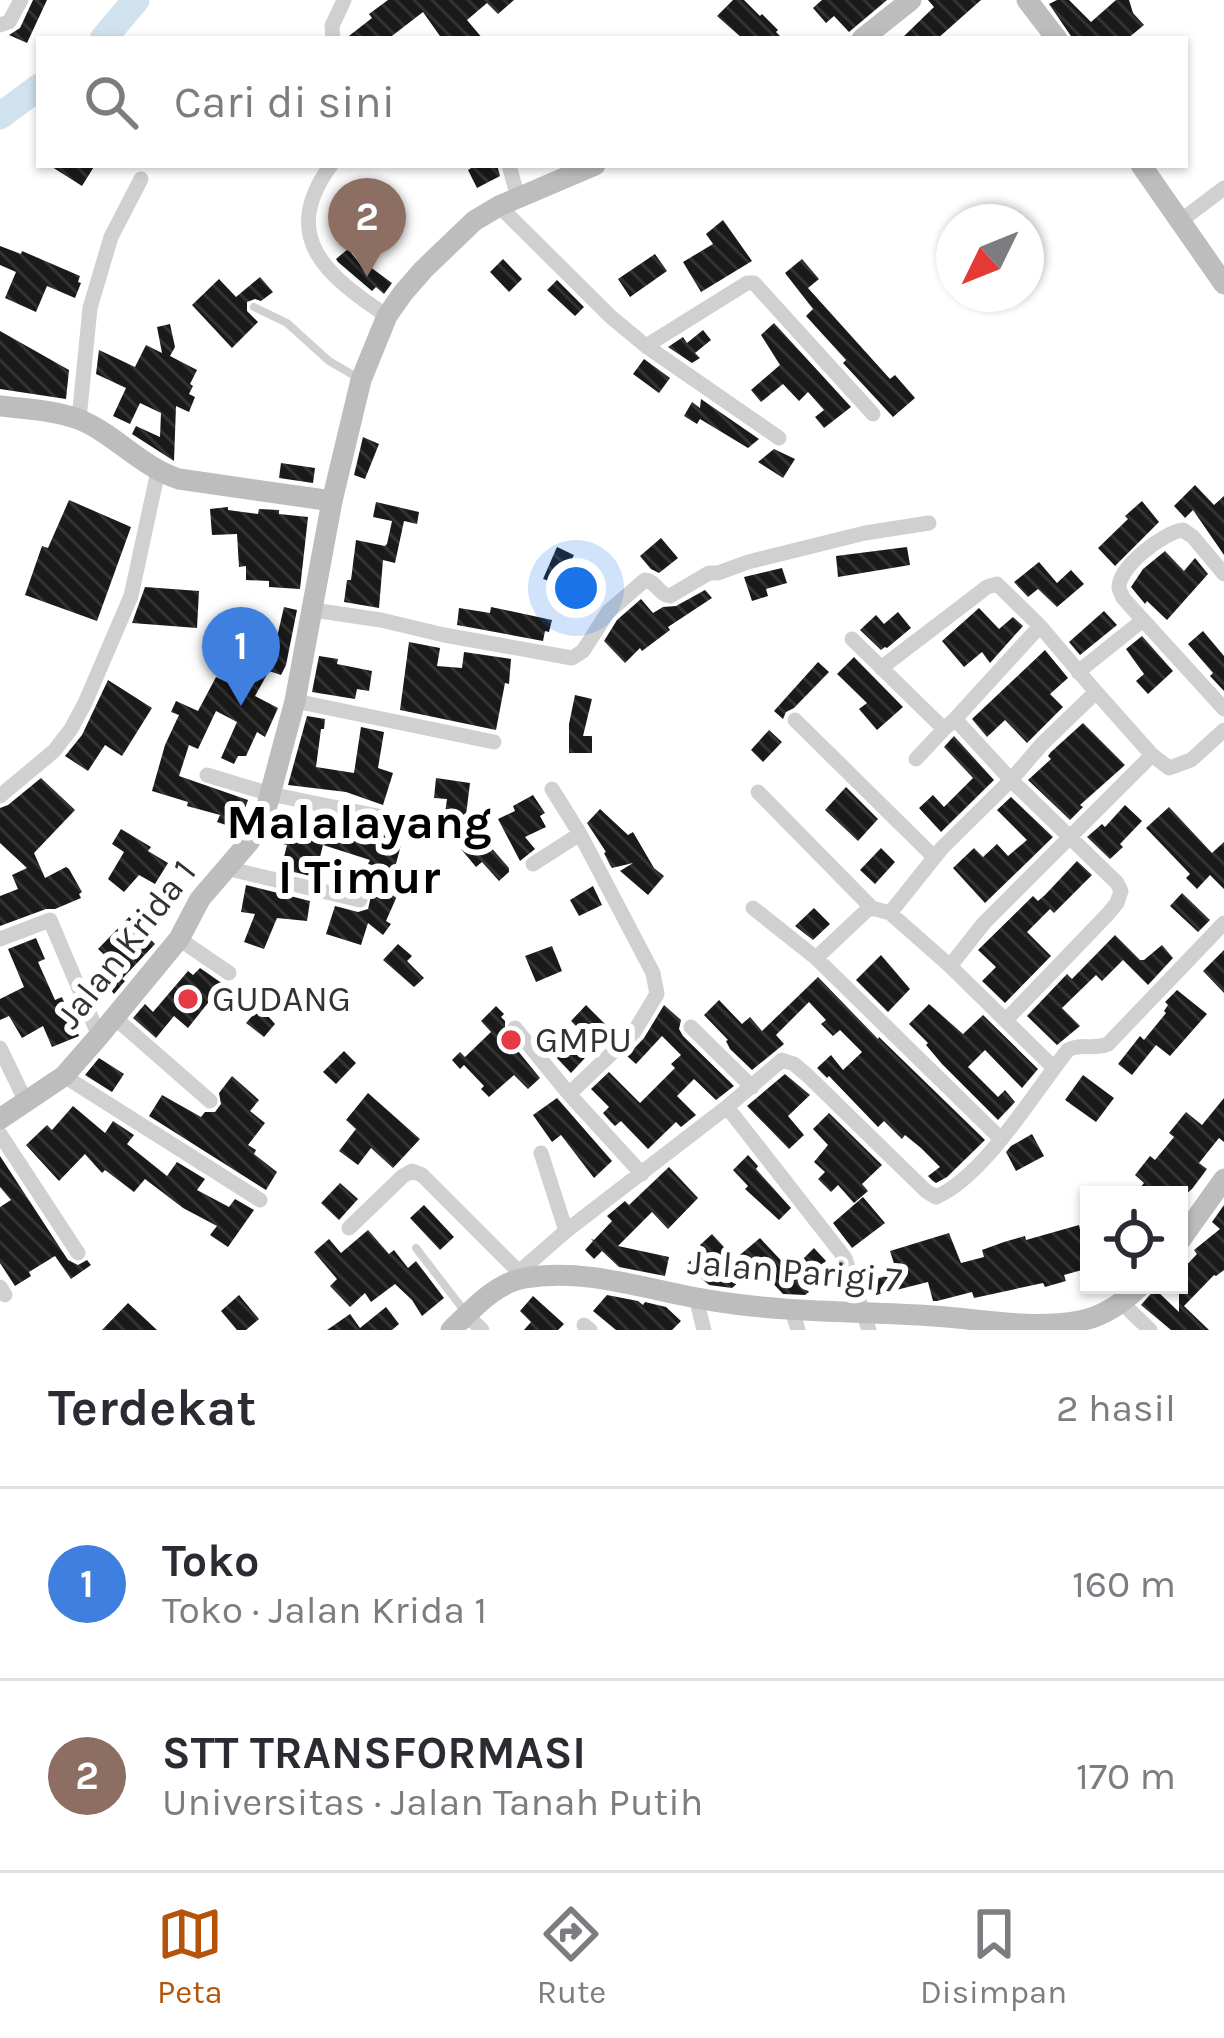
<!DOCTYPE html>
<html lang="id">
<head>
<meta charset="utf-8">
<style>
	body { margin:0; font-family:Karla,sans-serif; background:#f7f7f7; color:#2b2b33 }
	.controls { position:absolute; right:36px; bottom:36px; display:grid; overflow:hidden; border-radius:0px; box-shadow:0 3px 9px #0004 }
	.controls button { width:108px; height:108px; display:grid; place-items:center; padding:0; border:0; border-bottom:3px solid #e1e1e2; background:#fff; color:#2b2b33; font:60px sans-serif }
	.compass { position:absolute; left:936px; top:204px; width:108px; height:108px; border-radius:50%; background:#fff; box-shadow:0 3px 9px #0004; rotate:227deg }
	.you { position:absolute; left:576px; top:588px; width:42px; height:42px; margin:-30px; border:9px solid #fff; border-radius:50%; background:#1a73e8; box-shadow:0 0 0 18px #1a73e833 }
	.badge { display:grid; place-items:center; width:78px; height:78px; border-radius:50%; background:#b45309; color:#fff; font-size:39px; font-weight:700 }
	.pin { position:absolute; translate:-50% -99px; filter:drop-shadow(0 3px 6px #0008) }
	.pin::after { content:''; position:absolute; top:63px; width:42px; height:36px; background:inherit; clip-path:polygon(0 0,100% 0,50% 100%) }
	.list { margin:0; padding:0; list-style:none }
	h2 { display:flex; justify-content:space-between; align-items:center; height:156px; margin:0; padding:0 48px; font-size:51px }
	h2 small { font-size:39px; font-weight:400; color:#7c7c81 }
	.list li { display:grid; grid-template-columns:78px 1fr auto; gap:36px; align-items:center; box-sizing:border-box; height:192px; padding:0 48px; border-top:3px solid #e1e1e2 }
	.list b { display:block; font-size:45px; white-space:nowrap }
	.list p { margin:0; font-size:39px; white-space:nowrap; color:#7c7c81 }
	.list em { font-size:39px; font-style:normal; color:#7c7c81 }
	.icon { flex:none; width:66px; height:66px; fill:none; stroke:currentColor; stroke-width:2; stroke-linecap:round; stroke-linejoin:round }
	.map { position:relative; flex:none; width:1224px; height:1330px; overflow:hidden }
	.search { position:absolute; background:#fff; box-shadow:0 3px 9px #0004; left:36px; right:36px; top:36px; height:132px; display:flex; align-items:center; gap:30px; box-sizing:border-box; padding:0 42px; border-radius:0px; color:#7c7c81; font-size:45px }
	.sheet { height:540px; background:#fff }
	nav { display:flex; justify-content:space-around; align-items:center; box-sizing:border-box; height:168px; border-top:3px solid #e1e1e2; background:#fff; font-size:33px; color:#7c7c81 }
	nav a { display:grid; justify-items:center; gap:6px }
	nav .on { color:#b45309 }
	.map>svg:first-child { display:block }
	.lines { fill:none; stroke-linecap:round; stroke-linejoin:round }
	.river { stroke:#cfe2ee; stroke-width:27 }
	.building { fill:url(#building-back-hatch) }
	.lane { stroke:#d0d0d0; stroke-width:8 }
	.street { stroke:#d0d0d0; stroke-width:15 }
	.secondary { stroke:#bdbdbd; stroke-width:21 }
	.poi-dot { fill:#e63946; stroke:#fff; stroke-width:4.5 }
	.labels { text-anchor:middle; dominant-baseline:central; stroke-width:12; stroke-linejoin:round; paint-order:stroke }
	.street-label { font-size:36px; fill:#333; stroke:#fff }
	.poi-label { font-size:36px; fill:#333; stroke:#fff; text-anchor:start }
	.district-label { font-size:48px; font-weight:bold; fill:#000; stroke:#fff }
</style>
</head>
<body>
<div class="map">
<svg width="1224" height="1330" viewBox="0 0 1224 1330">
	<defs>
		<pattern id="building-back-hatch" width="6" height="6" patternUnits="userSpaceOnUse" patternTransform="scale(3)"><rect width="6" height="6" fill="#1a1a1a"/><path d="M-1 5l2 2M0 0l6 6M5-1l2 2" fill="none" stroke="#333"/></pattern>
	</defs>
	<rect width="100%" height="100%" fill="#fff"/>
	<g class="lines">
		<path class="river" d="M103 39 136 0
			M0 116 39 87"/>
	</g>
	<path class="building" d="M33 0H47L27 43 9 35 20 28Z
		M388 0H514L498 14 487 3 467 20 483 39H442L423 12 388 39H345L372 18 369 14Z
		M733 0H744L760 16 762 14 778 30 776 32 783 39H743L717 16Z
		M822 0H887L849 32 834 16 826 23 813 8Z
		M928 0H981L937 39H901L934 7Z
		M1057 0H1069L1091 22 1116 0H1129L1133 13 1144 25 1127 39H1073L1049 4Z
		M49 165H95L82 186Z
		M476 165H497L500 176 477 188 468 170Z
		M723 220 752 261 701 292 683 262 713 244 706 234Z
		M0 246 21 254 22 251 80 276 78 282 81 283 75 298 47 286 36 312 5 298 16 272 0 265Z
		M348 249 360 264 362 261 392 283 384 294 376 287 372 291 338 262 336 259Z
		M655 254 667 271 630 297 618 279Z
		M503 259 522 279 509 292 490 272Z
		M802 259 819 279 808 288 890 379 895 375 915 398 893 417 843 363 846 360 806 316 813 309 785 273Z
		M260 277 273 292 261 301 255 299 247 302V311L258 322 232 348 192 305 219 279 236 297Z
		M557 280 584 307 575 316 547 290Z
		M774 323 851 407 824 428 815 417 824 410 808 392 799 401 783 384 761 402 751 390 780 365 761 335Z
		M170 324 175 347 170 356 197 370 190 384 193 386 189 394 195 397 189 412 176 406 174 461 132 434 136 426 160 437 161 413 140 403 130 424 113 416 126 388 96 374 99 350 135 367 146 345 162 353 157 327Z
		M703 330 711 340 695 353 700 358 692 363 668 347 683 337 687 343Z
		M0 331 69 370 66 399 0 389Z
		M644 359 670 378 659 393 633 374Z
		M701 399 759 439 748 448 700 419 697 424 684 416 692 402 700 408Z
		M363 437 379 444 365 479 354 475Z
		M774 449 795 459 783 478 758 462Z
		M281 463 315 468 313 483 279 478Z
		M1195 485 1214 505 1224 496V555L1193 510 1185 518 1174 506Z
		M69 500 131 527 97 621 25 595 42 546 48 548Z
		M1142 501 1159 522 1115 566 1098 548 1128 519 1125 516Z
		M376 502 419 512 417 524 404 521 395 563 383 560 379 608 344 602 347 580H351L356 540 385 546 387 544 392 521 373 517Z
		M228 507V510L258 514 259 509 279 510V514L308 517 300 589 269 587V581L246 580V566L239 567 237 534 212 535 210 509Z
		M661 538 678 558 659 573 651 569 640 556Z
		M557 547 574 555 565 573 568 574 563 586 543 579Z
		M907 547 910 565 838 577 836 556Z
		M1165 551 1184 571 1195 558 1208 574 1167 620 1147 601 1145 604 1131 587 1143 569Z
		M1039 562 1057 583 1071 570 1084 584 1057 607 1038 589 1028 597 1014 582Z
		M782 568 787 583 766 589 768 596 752 601 744 577Z
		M145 587 199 591 197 628 132 623Z
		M705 590 712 598 668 627 670 630 642 651 640 648 625 663 604 641 617 620 641 599 653 613 663 607 676 606Z
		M284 607 297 610 286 665 281 675 269 671 255 696 278 708 265 737 257 732 246 756H238L234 764 221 758 237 722 216 711 198 749 189 745 179 776 248 800 238 829 217 822 220 815 187 806 188 802 152 791 165 745 179 715 171 712 176 701 198 711 216 677 229 683 245 656 240 654 245 640 274 650Z
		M491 607 552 620 549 632 545 631 543 641 457 625 459 608 490 613Z
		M979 608 999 629 1013 617 1023 626 990 663 982 652 964 667 942 641Z
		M1104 611 1117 625 1080 655 1069 642Z
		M898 612 911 628 887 648 885 647 881 650 860 630 876 615 884 624Z
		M1203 631 1224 656V691L1210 676 1213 673 1188 644Z
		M1142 636 1173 671 1148 694 1136 681 1144 674 1126 649Z
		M409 642 440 648 437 666 462 668 464 652 511 659 509 684 505 683 496 730 400 710Z
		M1045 650 1068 678 1050 694 1063 707 1027 743 1005 720 987 737 972 719Z
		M319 656 338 659 337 664 372 671 369 691 357 689 355 699 312 692Z
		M854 657 903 707 877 730 859 709 867 703 837 674Z
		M818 662 829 672 794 708 786 712 783 719 774 711Z
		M108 680 152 708 122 756 105 745 88 771 65 756 82 735Z
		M575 695 592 699 583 736H592V753H569V724Z
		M307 716 325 719 324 729H321L316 767 354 773 361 727 384 732 378 768 393 773 383 805 346 792 288 785Z
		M1083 723 1125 765 1080 805 1083 807 1070 820 1028 780 1051 759 1048 756 1051 752Z
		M769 730 782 742 763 762 751 750Z
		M954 736 994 780 941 832 919 808 933 795 944 807 973 778 944 747Z
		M41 778 75 810 34 853 45 878 66 867 69 869 82 892 79 894 81 898 55 909H46L0 926V896L18 889 12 875 27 868 0 843V808L8 805Z
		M436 778 470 783 466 815 445 813 447 799 434 798Z
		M846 787 878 819 858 841 825 810Z
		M533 795 545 813 540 816 546 827 525 837 535 849 520 861 498 819 515 811 513 806Z
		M1011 797 1053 837 985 903 953 868 974 848 983 857 997 844 1008 856 1027 840 997 810Z
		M1125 805 1142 821 1120 844 1123 847 1110 859 1087 837 1102 824 1105 827Z
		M1169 807 1212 853 1224 842V889L1210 875 1197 889 1186 878 1190 874 1146 828Z
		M600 809 628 835 633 832 654 868 664 876 648 895 620 871 633 863 612 868 610 865 604 853 606 852 587 823Z
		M297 812 356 824 355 826 384 835 386 830 404 834 394 871 390 870 405 878 386 921 391 924 383 935 368 923 361 945 326 934 335 906 358 912 368 909 371 896 387 869 368 864 370 860 323 845 315 877 281 869 287 845 267 840 279 819 294 823Z
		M121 829 151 847 148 851 168 863 155 884 139 875 124 892 108 879 124 852 112 844Z
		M482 837 509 868V872L499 881 482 862 476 867 461 849 473 839 476 842Z
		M881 848 895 862 875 884 860 870Z
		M1077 861 1092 875 1054 913 1050 909 1027 932 1051 956 1005 1003 982 981 996 967 978 950 1033 896 1038 901 1045 895Z
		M246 885 310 901 307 921 277 918 264 949 244 942 255 914 241 912Z
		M593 886 602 905 579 916 570 900Z
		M1182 893 1210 920 1198 932 1170 906Z
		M814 908 830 924 813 940 795 926Z
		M129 917 155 944 122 979 125 981 114 994 110 989 97 1001 89 982 112 962 98 949Z
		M1115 935 1140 960H1144L1162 945 1173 958 1148 985 1123 960 1102 981 1096 975 1062 1008 1080 1026 1057 1045 1027 1016 1067 974 1072 979Z
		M36 938 45 959 38 962 55 1000 62 997 79 1036 52 1047 43 1026 22 1038 9 1016 0 1020V999L24 987 8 949Z
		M398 944 412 956 407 961 424 978 414 987 383 960Z
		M552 946 562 971 536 982 525 956Z
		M1224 950V993L1203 971Z
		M881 955 910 989 888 1012 856 980Z
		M200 968 223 984 188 1028 174 1016 156 1038 133 1018 145 1004 153 1012 188 971 193 975Z
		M818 977 878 1039 879 1037 985 1140 947 1177 936 1183 933 1181 928 1176 940 1167 921 1148 905 1135 902 1139 884 1121 878 1127 829 1076 827 1078 817 1068 831 1055 843 1070 862 1052 840 1030 833 1036 821 1024 826 1020 809 1002 776 1035 784 1044 752 1070 730 1049 726 1041 728 1040 704 1015 719 1000 742 1024 750 1017 762 1031Z
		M1177 990 1207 1014 1170 1056 1156 1045 1132 1075 1118 1064 1140 1036 1144 1040 1166 1013 1164 1011 1168 1005 1165 1002Z
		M929 1004 963 1034 983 1015 1038 1069 1022 1088 985 1050 968 1067 998 1097 1005 1090 1015 1102 998 1120 942 1064 926 1045 928 1043 909 1024Z
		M586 1005 611 1030 571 1073 555 1056 582 1032 571 1021Z
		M664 1005 681 1020 679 1029 683 1036 734 1086 716 1100 694 1079 677 1096 696 1115 681 1127 676 1122 648 1149 621 1121 615 1126 610 1121 603 1113 609 1107 591 1089 609 1072 640 1103 675 1068 671 1064 681 1055 662 1036 636 1064 627 1056 644 1038Z
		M496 1006 504 1014 501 1017 505 1021V1035L540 1078 528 1089 514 1075 489 1097 481 1089 484 1086 464 1065 460 1069 452 1060 460 1052 465 1057 491 1032 481 1021Z
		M260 1007 275 1024 264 1037 246 1023Z
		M344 1051 356 1063 336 1084 323 1072Z
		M99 1058 124 1074 112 1092 85 1075Z
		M785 1074 810 1095 788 1116 804 1135 789 1149 747 1106Z
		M1083 1075 1114 1098 1096 1122 1065 1100Z
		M232 1076 259 1100 250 1111 265 1123 248 1145 256 1150 254 1154 277 1172 266 1190 149 1116 162 1095 201 1117 205 1112H215L221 1104 219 1093Z
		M368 1093 420 1139 393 1168 371 1148 358 1165 339 1151 356 1129 346 1120Z
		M557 1098 612 1161 594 1178 561 1135 552 1142 533 1115Z
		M1224 1098V1142L1219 1138 1199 1163 1207 1169 1192 1189 1185 1195H1134L1144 1183 1135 1175 1150 1156 1155 1160 1174 1137 1169 1133 1186 1112 1202 1125Z
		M73 1106 105 1133 113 1121 134 1135 127 1144 167 1176 177 1162 205 1179 197 1190 229 1207 235 1199 254 1210 228 1247 210 1235 217 1226 183 1208 145 1179 134 1192 105 1170 102 1173 85 1154 59 1181 26 1145 47 1125 52 1130Z
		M829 1113 882 1165 862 1184 868 1191 854 1203 838 1185 831 1192 818 1179 825 1172 814 1162 828 1145 813 1129Z
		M1032 1134 1044 1156 1016 1171 1006 1152 1011 1146Z
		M748 1155 758 1166 756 1169 791 1208 779 1220 745 1189 748 1186 733 1170Z
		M0 1156 68 1260 78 1265 87 1260 91 1265 71 1279 55 1256 29 1272 31 1276 15 1286 0 1263V1207L11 1200 0 1187Z
		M669 1167 698 1198 668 1229 652 1212 618 1246 669 1257 665 1276 619 1267 602 1251 594 1259 585 1250 593 1241 591 1239 594 1240 612 1221 607 1216 625 1201 629 1205Z
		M340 1183 358 1199 339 1220 321 1203Z
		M863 1197 885 1223 852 1248 833 1223Z
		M424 1205 454 1237 440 1250 410 1218Z
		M1224 1205V1270L1216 1276 1214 1275 1184 1306 1209 1330H1171L1141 1305 1155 1289 1179 1312V1273L1197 1254 1194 1250 1220 1229 1212 1222Z
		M1079 1225 1089 1268 1064 1275 1066 1281 1045 1287 1043 1283 974 1298 972 1292 937 1301H933L928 1282 876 1295 872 1280 897 1273 890 1251 949 1233 961 1263 984 1257 982 1250 1004 1242 1025 1236 1026 1240Z
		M368 1230 389 1254 394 1250 408 1268 416 1261 444 1298 422 1316 412 1300 395 1284 371 1302 365 1293 350 1307 330 1286 337 1279 314 1252 329 1239 341 1253Z
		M712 1234 735 1259 760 1238 791 1271 814 1248 826 1261 803 1284 809 1292 805 1295 783 1294 757 1266 732 1288 709 1285 696 1274 693 1277 684 1267 703 1249 700 1245Z
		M239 1295 259 1319 246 1330H237L221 1311Z
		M607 1295 638 1301 643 1305 645 1302 666 1307 681 1321 672 1330H616L593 1311Z
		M533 1296 564 1324 558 1330H524L531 1322 520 1311Z
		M128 1303 157 1330H102Z
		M386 1307 399 1324 392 1330H327L350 1314 360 1328Z"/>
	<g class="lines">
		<path class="lane" d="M254 307 287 323 329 361 360 379
			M416 1248 466 1313"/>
		<path class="street" d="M0 25 9 22 21 0
			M333 39 332 26 344 0
			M331 165C278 237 327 276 387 316
			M509 165 518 198
			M499 206 611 317 646 346 747 283H754L873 414
			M1179 222 1224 188
			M646 346 779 438
			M79 419 90 308 111 237 141 179
			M1224 574 1193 537 1183 530C1164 532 1118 567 1119 588 1120 592 1122 595 1123 598L1224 709
			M313 610 381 620 444 635 572 658 583 651 608 612 645 580C656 581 659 595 670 596L709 573H718L748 562 865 533 929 523
			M852 639 944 729 955 719
			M881 668 987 587 997 584 1040 626 1096 692
			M1078 672 1143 620
			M295 701 494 742
			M795 720 934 857
			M916 759 944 729
			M207 775 270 794 436 828
			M552 789 580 834 653 973 657 994 634 1032 569 1094 642 1174
			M758 792 872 908
			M0 796 54 751 71 729 85 703 131 596 158 471
			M533 864 580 834
			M226 868 360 900
			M753 908 816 958
			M890 913 942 848 1011 780 955 719 1040 626
			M0 939 50 920 99 1036
			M179 939 229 973
			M950 966 890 913 872 908 866 911 816 958 1001 1139
			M114 1017 210 1101
			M1006 1020 1107 915 1117 903 1121 891 1117 883 1011 780 1042 744 1096 692 1152 755
			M691 1027 752 1087
			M515 1028 569 1094
			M0 1048 26 1102
			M1054 1068 950 966 984 923 1152 755 1169 768 1191 760 1224 730
			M64 1076 260 1200
			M727 1107 845 1258 869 1330
			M0 1134 78 1253
			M541 1153 566 1231
			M349 1228 403 1176 412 1171 422 1175 519 1272
			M522 1278 519 1272 566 1231 727 1107 782 1060 794 1064 807 1075 926 1191 936 1197C985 1176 1034 1092 1068 1050 1080 1043 1094 1050 1108 1044L1224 923
			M0 1287 5 1295
			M696 1298 704 1330
			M1122 1303 1150 1330
			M792 1310 798 1330
			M467 1315 482 1330
			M584 1325 590 1330"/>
		<path class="secondary" d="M1027 0 1057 39
			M862 39 911 0
			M1141 165 1224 284
			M0 406C25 409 54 410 78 419 114 433 141 467 179 479L332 501 361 380 387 316 403 293 423 270 474 221 499 206 595 165
			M0 1119 64 1076 99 1036 179 939 200 899 249 842 265 813 295 701 332 501
			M1179 1242 1224 1179
			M451 1330C472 1310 495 1283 525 1278 589 1267 652 1292 714 1301 787 1313 860 1311 933 1316 982 1319 1030 1330 1079 1321 1104 1317 1124 1302 1141 1285"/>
	</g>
	<g class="poi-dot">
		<circle cx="188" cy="999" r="12"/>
		<circle cx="511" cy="1040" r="12"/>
	</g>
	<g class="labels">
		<g class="street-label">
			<text transform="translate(126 944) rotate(-52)">Jalan Krida 1</text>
			<text transform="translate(795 1271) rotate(5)">Jalan Parigi 7</text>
		</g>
		<g class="poi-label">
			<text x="212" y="999">GUDANG</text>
			<text x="535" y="1040">GMPU</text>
		</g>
		<g class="district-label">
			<text x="359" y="822">Malalayang<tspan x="359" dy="55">I Timur</tspan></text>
		</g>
	</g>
</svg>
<div class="controls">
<button><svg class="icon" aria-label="locate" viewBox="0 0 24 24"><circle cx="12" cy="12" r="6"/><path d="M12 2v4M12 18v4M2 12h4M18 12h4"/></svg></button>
</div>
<svg class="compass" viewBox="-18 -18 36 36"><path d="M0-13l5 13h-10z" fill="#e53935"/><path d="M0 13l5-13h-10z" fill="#7c7c81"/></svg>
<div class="you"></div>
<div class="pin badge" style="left:241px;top:706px;background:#3f7fe0">1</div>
<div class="pin badge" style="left:367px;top:277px;background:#8d6e63">2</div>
<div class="search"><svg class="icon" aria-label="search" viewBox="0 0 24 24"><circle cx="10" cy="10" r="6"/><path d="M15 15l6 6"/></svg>Cari di sini</div>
</div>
<section class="sheet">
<h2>Terdekat<small>2 hasil</small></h2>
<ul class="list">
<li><span class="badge" style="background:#3f7fe0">1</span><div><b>Toko</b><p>Toko · Jalan Krida 1</p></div><em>160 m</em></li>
<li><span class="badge" style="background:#8d6e63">2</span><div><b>STT TRANSFORMASI</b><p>Universitas · Jalan Tanah Putih</p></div><em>170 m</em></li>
</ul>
</section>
<nav>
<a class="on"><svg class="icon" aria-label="map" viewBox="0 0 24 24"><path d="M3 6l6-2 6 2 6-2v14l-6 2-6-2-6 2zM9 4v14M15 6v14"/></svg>Peta</a>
<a><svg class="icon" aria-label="directions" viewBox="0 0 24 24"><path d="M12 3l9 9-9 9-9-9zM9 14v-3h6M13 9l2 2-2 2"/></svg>Rute</a>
<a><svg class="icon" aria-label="saved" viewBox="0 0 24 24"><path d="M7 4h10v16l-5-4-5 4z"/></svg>Disimpan</a>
</nav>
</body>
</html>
